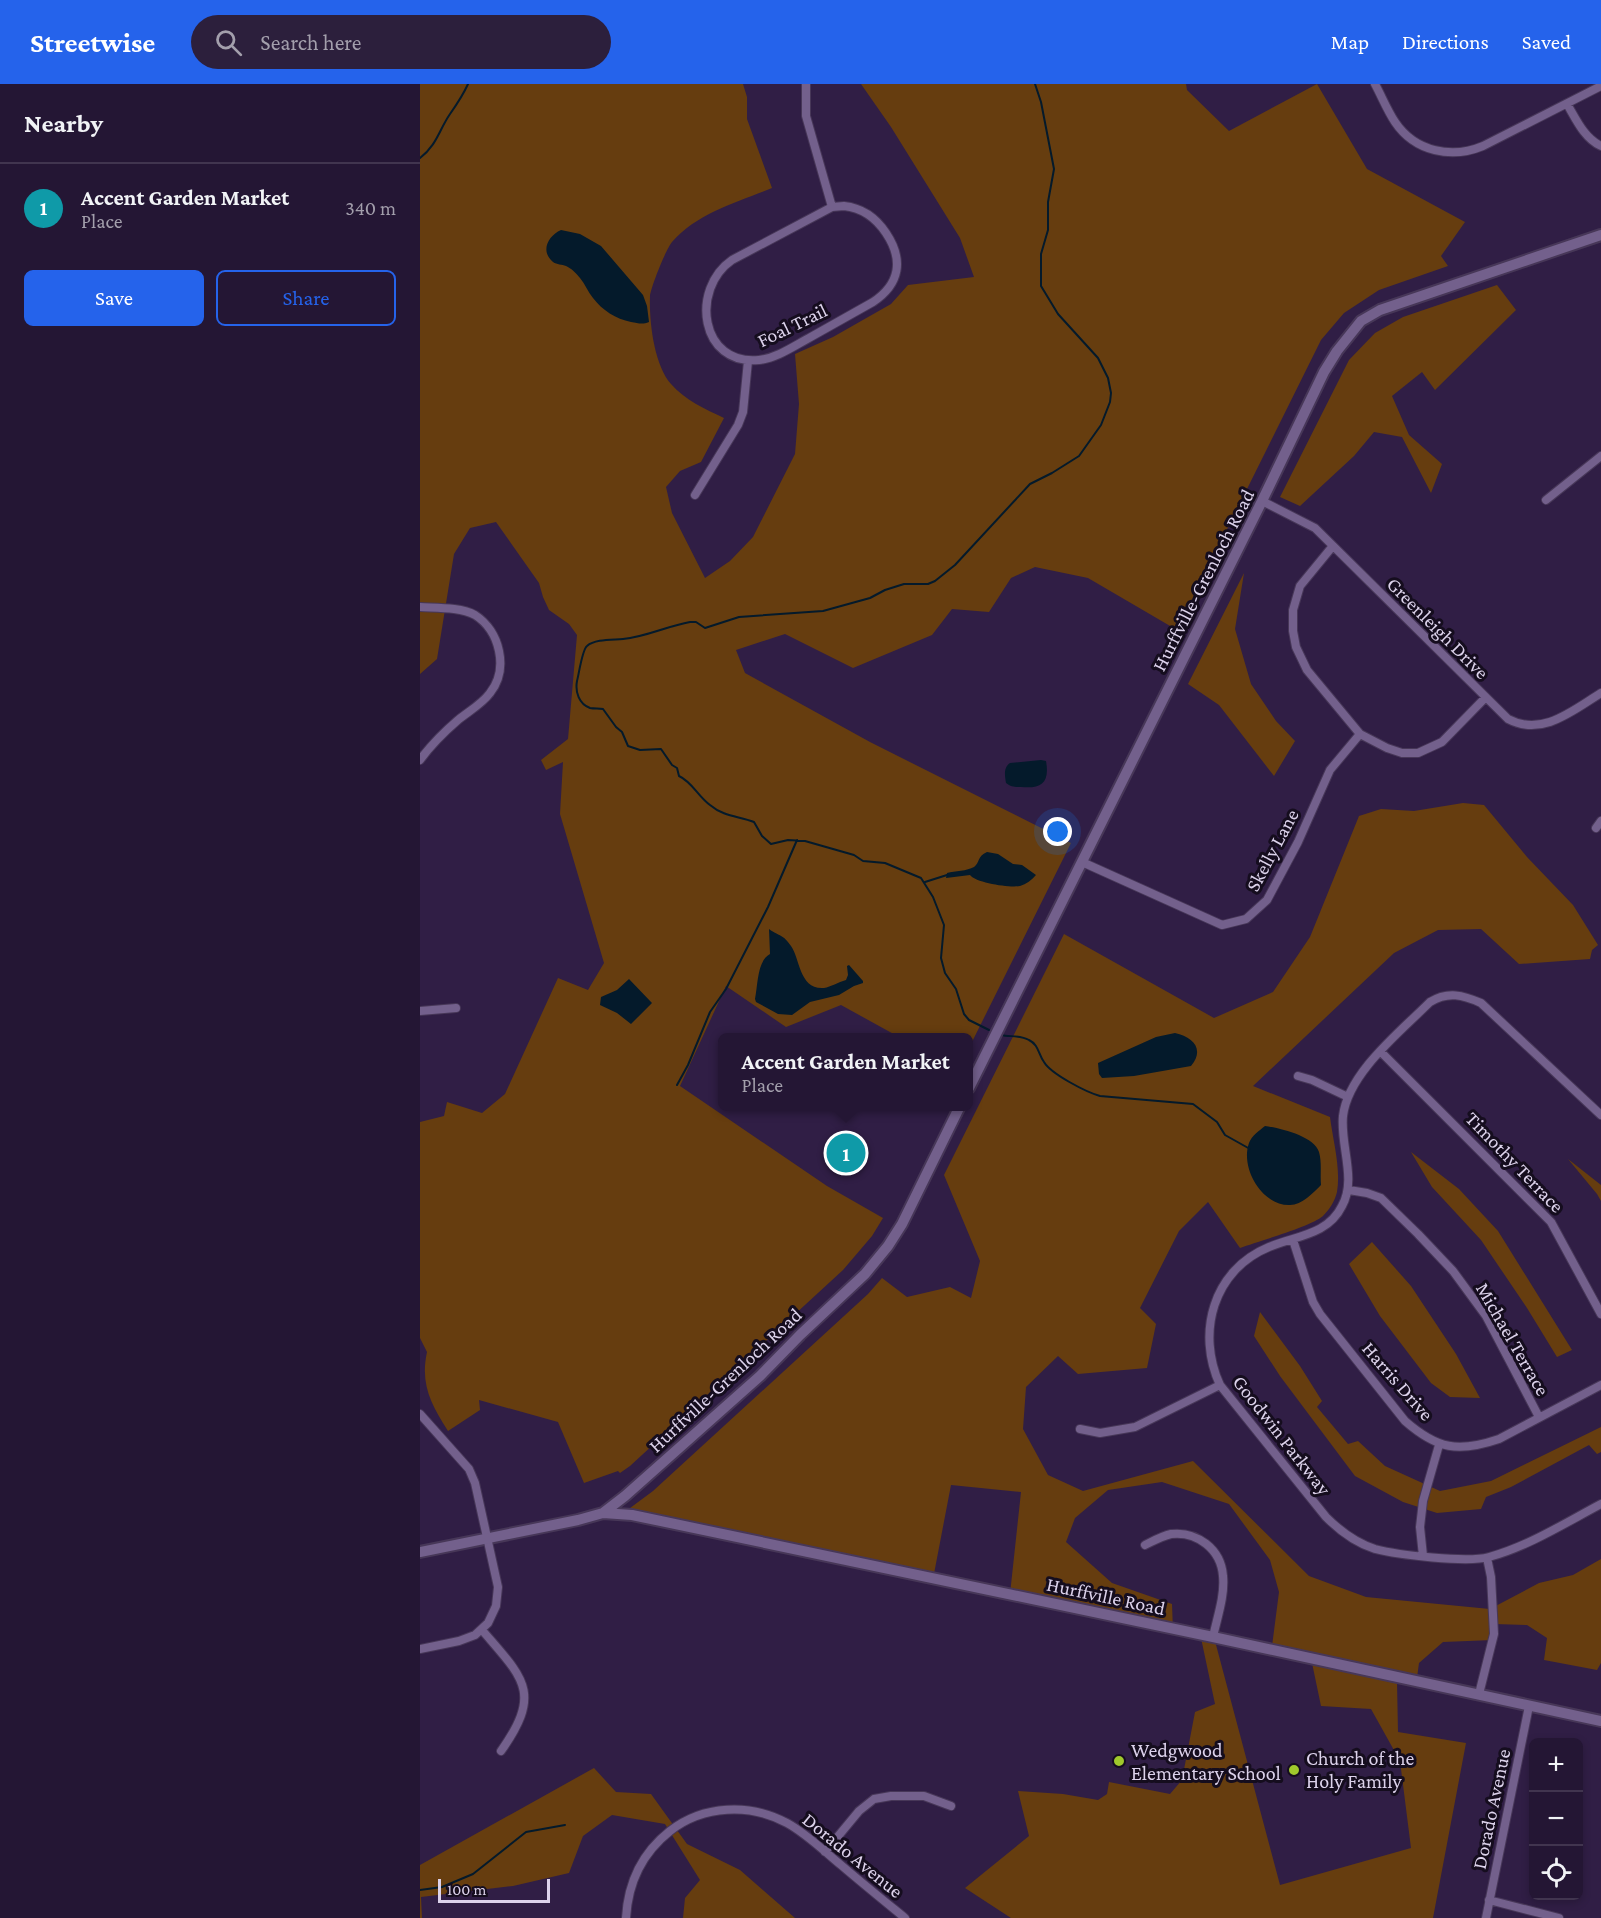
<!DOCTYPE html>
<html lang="en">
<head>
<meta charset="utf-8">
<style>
	body { margin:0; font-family:"Crimson Pro",serif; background:#2c1f3c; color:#f1f3f6 }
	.controls { position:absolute; right:18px; bottom:18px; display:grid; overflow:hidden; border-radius:9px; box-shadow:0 3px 9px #0003 }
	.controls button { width:54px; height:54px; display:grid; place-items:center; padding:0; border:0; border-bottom:2px solid #41354f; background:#241634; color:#f1f3f6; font:30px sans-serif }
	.scale { position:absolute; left:18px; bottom:15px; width:112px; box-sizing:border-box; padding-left:6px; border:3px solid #dcd2eb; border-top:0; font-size:16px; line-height:21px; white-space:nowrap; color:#dcd2eb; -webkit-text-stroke:4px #150d1e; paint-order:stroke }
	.you { position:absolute; left:638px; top:748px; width:21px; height:21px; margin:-15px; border:4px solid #fff; border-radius:50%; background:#1a73e8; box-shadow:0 0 0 9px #1a73e833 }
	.badge { display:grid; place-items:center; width:39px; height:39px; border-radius:50%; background:#2563eb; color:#fff; font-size:20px; font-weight:700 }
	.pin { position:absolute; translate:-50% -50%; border:3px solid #fff; box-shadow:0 2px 6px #0006 }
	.popup { position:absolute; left:298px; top:949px; width:255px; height:78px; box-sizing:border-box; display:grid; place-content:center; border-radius:9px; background:#241634; filter:drop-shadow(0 2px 4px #0005); font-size:20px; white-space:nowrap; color:#a39fac }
	.popup b { font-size:22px; color:#f1f3f6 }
	.popup::after { content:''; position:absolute; left:50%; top:100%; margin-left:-12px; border:12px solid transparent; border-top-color:#241634 }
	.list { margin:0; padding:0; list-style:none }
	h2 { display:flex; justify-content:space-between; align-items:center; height:78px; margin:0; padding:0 24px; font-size:26px }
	h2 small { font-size:20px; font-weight:400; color:#a39fac }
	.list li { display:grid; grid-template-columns:39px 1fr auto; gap:18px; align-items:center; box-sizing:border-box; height:90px; padding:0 24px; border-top:2px solid #41354f }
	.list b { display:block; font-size:22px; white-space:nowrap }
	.list p { margin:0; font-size:20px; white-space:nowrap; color:#a39fac }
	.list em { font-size:20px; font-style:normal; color:#a39fac }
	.actions { display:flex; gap:12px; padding:18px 24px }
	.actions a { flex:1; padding:14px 0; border:2px solid #2563eb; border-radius:9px; text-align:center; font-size:21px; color:#2563eb }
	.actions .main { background:#2563eb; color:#fff }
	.icon { flex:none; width:33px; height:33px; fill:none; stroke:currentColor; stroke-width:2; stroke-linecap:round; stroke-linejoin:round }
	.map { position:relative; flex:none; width:1181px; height:1834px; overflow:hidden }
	header { display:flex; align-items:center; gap:36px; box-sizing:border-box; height:84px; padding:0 30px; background:#2563eb; color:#fff }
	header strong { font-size:28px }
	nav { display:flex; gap:33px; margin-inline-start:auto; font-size:21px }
	.search { width:420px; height:54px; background:#2c1f3c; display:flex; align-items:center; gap:15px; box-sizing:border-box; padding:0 21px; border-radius:33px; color:#a39fac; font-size:22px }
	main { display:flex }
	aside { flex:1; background:#241634 }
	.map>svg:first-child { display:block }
	.green { fill:#663d0f }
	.water { fill:#041a2b }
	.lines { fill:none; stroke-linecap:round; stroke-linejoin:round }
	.stream { stroke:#041a2b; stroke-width:2 }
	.street-casing { stroke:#473758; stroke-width:10 }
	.secondary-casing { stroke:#473758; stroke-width:14 }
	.street { stroke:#73608c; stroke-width:8 }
	.secondary { stroke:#73608c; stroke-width:10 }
	.poi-dot { fill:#a0c92c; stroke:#150d1e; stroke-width:2 }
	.labels { text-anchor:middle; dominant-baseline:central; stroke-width:6; stroke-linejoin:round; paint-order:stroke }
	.street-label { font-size:20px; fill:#dcd2eb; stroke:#150d1e }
	.poi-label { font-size:20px; fill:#dcd2eb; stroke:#150d1e; text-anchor:start }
</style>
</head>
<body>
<header>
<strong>Streetwise</strong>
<div class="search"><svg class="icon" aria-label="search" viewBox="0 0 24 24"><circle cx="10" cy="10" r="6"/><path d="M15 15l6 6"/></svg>Search here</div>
<nav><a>Map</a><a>Directions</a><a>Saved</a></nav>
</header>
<main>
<aside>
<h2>Nearby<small></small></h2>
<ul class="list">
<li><span class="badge" style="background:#0f9aa8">1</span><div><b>Accent Garden Market</b><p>Place</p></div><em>340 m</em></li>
</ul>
<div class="actions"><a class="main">Save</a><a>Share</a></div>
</aside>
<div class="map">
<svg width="1181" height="1834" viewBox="0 0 1181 1834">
	<rect width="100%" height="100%" fill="#301e45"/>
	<path class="green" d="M0 0H323L327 13V35L352 104C318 118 277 129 252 158 246 165 231 203 230 212 229 237 234 281 251 300 265 316 285 325 304 334L281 378 260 387 246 403 252 429 285 494 310 477 333 453 375 370 379 320 375 270 413 253 471 220 488 201 554 193 540 154 471 43 441 0H766L767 6 809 47 897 0 947 85 1045 138 1021 172 1028 182 959 206 924 229 901 256 757 546 668 494 615 483 591 494 569 528 532 525 512 551 433 584 365 550 316 566 325 589 450 658 651 759 549 964V954L479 953 421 921 366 943 306 902 260 1002 407 1102 463 1134 452 1152 423 1186 210 1382 200 1389 198 1387 164 1399 138 1338 59 1316 60 1326 28 1347C11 1320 0 1300 7 1268L0 1254V1038L24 1032 27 1018 62 1029 85 1010 138 894 168 906 184 879 140 730 143 678 126 686 121 676 148 655 157 551 149 540 129 526 123 513 119 499 76 438 50 444 34 470 17 575 0 590Z
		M1077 201 1096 226 1015 306 1002 288 972 312 989 351 1022 380 1011 409 982 353 954 348 934 372 880 422 860 413 929 276 955 249 983 233Z
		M824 489 815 545 831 600 856 637 875 657 854 692 799 621 768 600Z
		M1043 719 1064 721 1107 773 1153 821 1178 861 1172 866 1170 875 1099 880 1061 845 1018 846 974 869 833 1002 910 1033C913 1057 921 1084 917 1108 915 1117 909 1126 903 1132 890 1143 839 1157 820 1164L788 1118 759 1147 720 1224 736 1240 727 1284 658 1290 638 1272 606 1303 603 1345 628 1391 663 1407 773 1377 889 1492 946 1513 1070 1525 1119 1499 1153 1491 1181 1475V1579L1177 1586 1124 1576 1127 1554 1107 1541 1074 1540 1073 1556 1023 1558 999 1579 996 1601 977 1598 978 1648 1046 1659 1013 1834H591L545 1804 609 1752 598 1707 643 1710 678 1716 687 1710 689 1698 750 1710 762 1696 775 1628 795 1620 781 1554 795 1557 860 1801 991 1764 980 1677 951 1625 901 1622 892 1579 851 1570 859 1508 850 1476 809 1420 742 1398 688 1406 655 1434 646 1458 692 1499 752 1520 753 1547 590 1510 601 1408 531 1401 513 1495 202 1430 233 1407 448 1210 462 1194 487 1213 530 1203 551 1214 560 1177 524 1091 644 850 794 934 853 908 890 853 939 732 961 725 994 727Z
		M991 1068 1039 1105 1078 1147 1152 1266 1137 1273 1107 1224 1061 1156 1012 1103Z
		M1148 1075 1181 1101V1117L1177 1110Z
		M952 1158 991 1202 1036 1270 1060 1314 1030 1313 1011 1299 960 1232 929 1180Z
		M840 1228 880 1282 902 1317 897 1323 928 1360 938 1357 965 1382 1020 1407 1071 1397 1181 1343V1368L1177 1370 1169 1361 1091 1403 1066 1413 1061 1425 1017 1429 983 1418 935 1392 860 1292 834 1252Z
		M174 1684 196 1708 231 1710 267 1760 320 1786 375 1834H263L265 1814 280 1796 245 1740 192 1731 163 1752 149 1789 93 1802 1 1813 2 1834H0V1781Z"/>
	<path class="water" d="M141 146 160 150 181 162 223 211 227 222 229 238C222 241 218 239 211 238 196 235 182 226 173 214 168 208 165 200 160 194 157 190 151 184 146 182 142 180 137 181 133 178 120 167 128 152 141 146Z
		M621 676 626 677C630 699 621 705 601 703 595 703 591 703 586 699 585 692 583 684 590 679Z
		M567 768 578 770 593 780 602 781 616 791C612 796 606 800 600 802 590 804 556 799 550 791L526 794 527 789C535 787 547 787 554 783 560 779 557 772 567 768Z
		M349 845C360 853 363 850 371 862 380 874 379 906 404 904 411 903 418 898 426 896L428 891 427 882 429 881 443 897V899L434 902 419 911 390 918 372 931 358 930 336 918 335 915C338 901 337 877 350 870Z
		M209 895 232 919 211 940 197 929 180 921 181 913 197 906Z
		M755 949C773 953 785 965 771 982L714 992 682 994 679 990 678 979 736 953Z
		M845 1042C860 1044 894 1052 899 1068 902 1078 900 1091 901 1101 893 1109 882 1121 870 1121 842 1122 820 1084 829 1059 832 1051 839 1047 845 1042Z"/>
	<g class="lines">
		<path class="stream" d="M0 74C17 61 19 46 30 30 37 20 43 11 48 0
			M505 798 527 791
			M569 946 549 936 544 930 536 905 525 889 521 874 524 841 513 813 501 794 465 779 443 777 434 771 385 757 368 756 351 760 342 752 334 738C319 732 304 733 290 721 278 712 272 698 259 692L257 684 252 681 241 665 220 666 208 662 202 648 196 643 183 625C179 624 175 625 170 624 159 620 155 608 157 597 159 590 162 566 167 562 175 555 192 556 203 555 226 553 247 542 270 538H276L285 544 319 533 403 527 450 514 465 506 484 500H508L515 497 535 481 610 400 632 389 659 372 681 341 690 318 691 309 688 294 678 274 638 230 621 202V170L628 146V118L634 85 621 18 615 0
			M581 951C590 953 600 951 609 956 619 961 618 970 624 978 631 990 666 1008 680 1012L773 1020 797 1038 805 1051 830 1065
			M257 1001 268 981 290 928 306 905 348 823 377 756
			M0 1806 22 1803 53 1790 106 1748 145 1741"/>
		<defs>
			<path id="street" d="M386 0V32L412 123
				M955 0C962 13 967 26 975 38 995 68 1032 75 1063 62L1181 2
				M1147 20C1156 35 1164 54 1181 62
				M424 122C443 124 456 134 466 149 484 176 480 200 453 218 432 230 410 242 389 254 374 262 357 274 339 276 280 282 270 205 312 176L412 123Z
				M275 411 318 341 323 328 328 277
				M1126 416 1181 372
				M842 417 895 444 1088 635C1122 653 1152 627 1181 609
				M912 463 880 502 873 526V547L876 563 887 586 940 650 967 664 982 669H998L1022 658 1065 614
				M0 523C16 524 41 523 55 531 80 547 89 585 70 609 62 620 49 627 38 636 24 648 11 661 0 676
				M1176 744 1181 737
				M662 778 802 841 826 835 847 816 878 758 910 686 940 650
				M0 927 36 924
				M961 968 1131 1138 1181 1230
				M878 992 892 996 928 1013
				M1181 1031 1061 919C1043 911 1028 907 1010 918 980 948 928 989 923 1032 920 1062 937 1095 922 1122 908 1151 875 1152 849 1163 793 1186 776 1249 800 1301L906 1433C920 1447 936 1459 955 1465 978 1471 1047 1479 1069 1473 1109 1462 1145 1439 1181 1420
				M929 1106 947 1109 961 1114 998 1150 1033 1187 1066 1232 1119 1333
				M873 1156 893 1218 900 1230 985 1337C1017 1365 1038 1369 1079 1355L1181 1301
				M0 1330 49 1385 55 1399 78 1503 76 1522 68 1539 55 1551 39 1557 0 1565
				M660 1345 680 1349 715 1343 800 1301
				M725 1461C733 1457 742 1452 751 1450 777 1447 801 1465 803 1492 805 1512 797 1534 793 1553
				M1003 1472 1000 1443 1003 1417 1019 1361
				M62 1546C103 1594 123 1608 81 1667
				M1059 1610 1074 1550 1071 1493 1067 1474
				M405 1768 439 1727 454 1715 471 1712H504L531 1722
				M1069 1816 1139 1834
				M206 1834C208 1799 222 1769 250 1747 283 1721 330 1719 367 1739 387 1750 404 1767 421 1781 442 1799 463 1816 485 1834
				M1066 1834 1109 1622"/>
			<path id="secondary" d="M549 1004 842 417 904 288 917 267 941 237 960 226 1181 151
				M183 1429 212 1431 793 1553 1181 1637
				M0 1468 158 1436 183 1429 205 1412 340 1292 380 1251 445 1190 468 1162 482 1140 540 1022"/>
		</defs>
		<use href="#street" class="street-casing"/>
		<use href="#secondary" class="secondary-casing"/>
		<use href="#street" class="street"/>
		<use href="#secondary" class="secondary"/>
	</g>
	<g class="poi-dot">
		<circle cx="699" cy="1677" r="6"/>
		<circle cx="874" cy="1686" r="6"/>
	</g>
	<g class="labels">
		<g class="street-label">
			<text transform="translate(372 241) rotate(-26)">Foal Trail</text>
			<text transform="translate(783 496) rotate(-63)">Hurffville-Grenloch Road</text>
			<text transform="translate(1018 544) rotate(45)">Greenleigh Drive</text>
			<text transform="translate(852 766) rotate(-62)">Skelly Lane</text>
			<text transform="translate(1095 1078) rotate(46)">Timothy Terrace</text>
			<text transform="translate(1093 1255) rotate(60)">Michael Terrace</text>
			<text transform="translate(305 1296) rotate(-43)">Hurffville-Grenloch Road</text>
			<text transform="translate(978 1297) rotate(49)">Harris Drive</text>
			<text transform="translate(862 1351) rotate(52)">Goodwin Parkway</text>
			<text transform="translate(686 1512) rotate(12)">Hurffville Road</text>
			<text transform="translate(1071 1725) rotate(-78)">Dorado Avenue</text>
			<text transform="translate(433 1771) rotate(39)">Dorado Avenue</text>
		</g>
		<g class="poi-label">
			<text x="711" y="1666">Wedgwood<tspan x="711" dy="23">Elementary School</tspan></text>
			<text x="886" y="1674">Church of the<tspan x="886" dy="23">Holy Family</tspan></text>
		</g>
	</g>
</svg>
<div class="controls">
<button>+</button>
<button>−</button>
<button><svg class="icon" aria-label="locate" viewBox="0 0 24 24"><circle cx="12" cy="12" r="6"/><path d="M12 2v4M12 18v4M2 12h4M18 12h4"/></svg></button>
</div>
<div class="scale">100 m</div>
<div class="you"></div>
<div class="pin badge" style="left:426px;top:1069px;background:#0f9aa8">1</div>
<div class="popup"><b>Accent Garden Market</b>Place</div>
</div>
</main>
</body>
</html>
